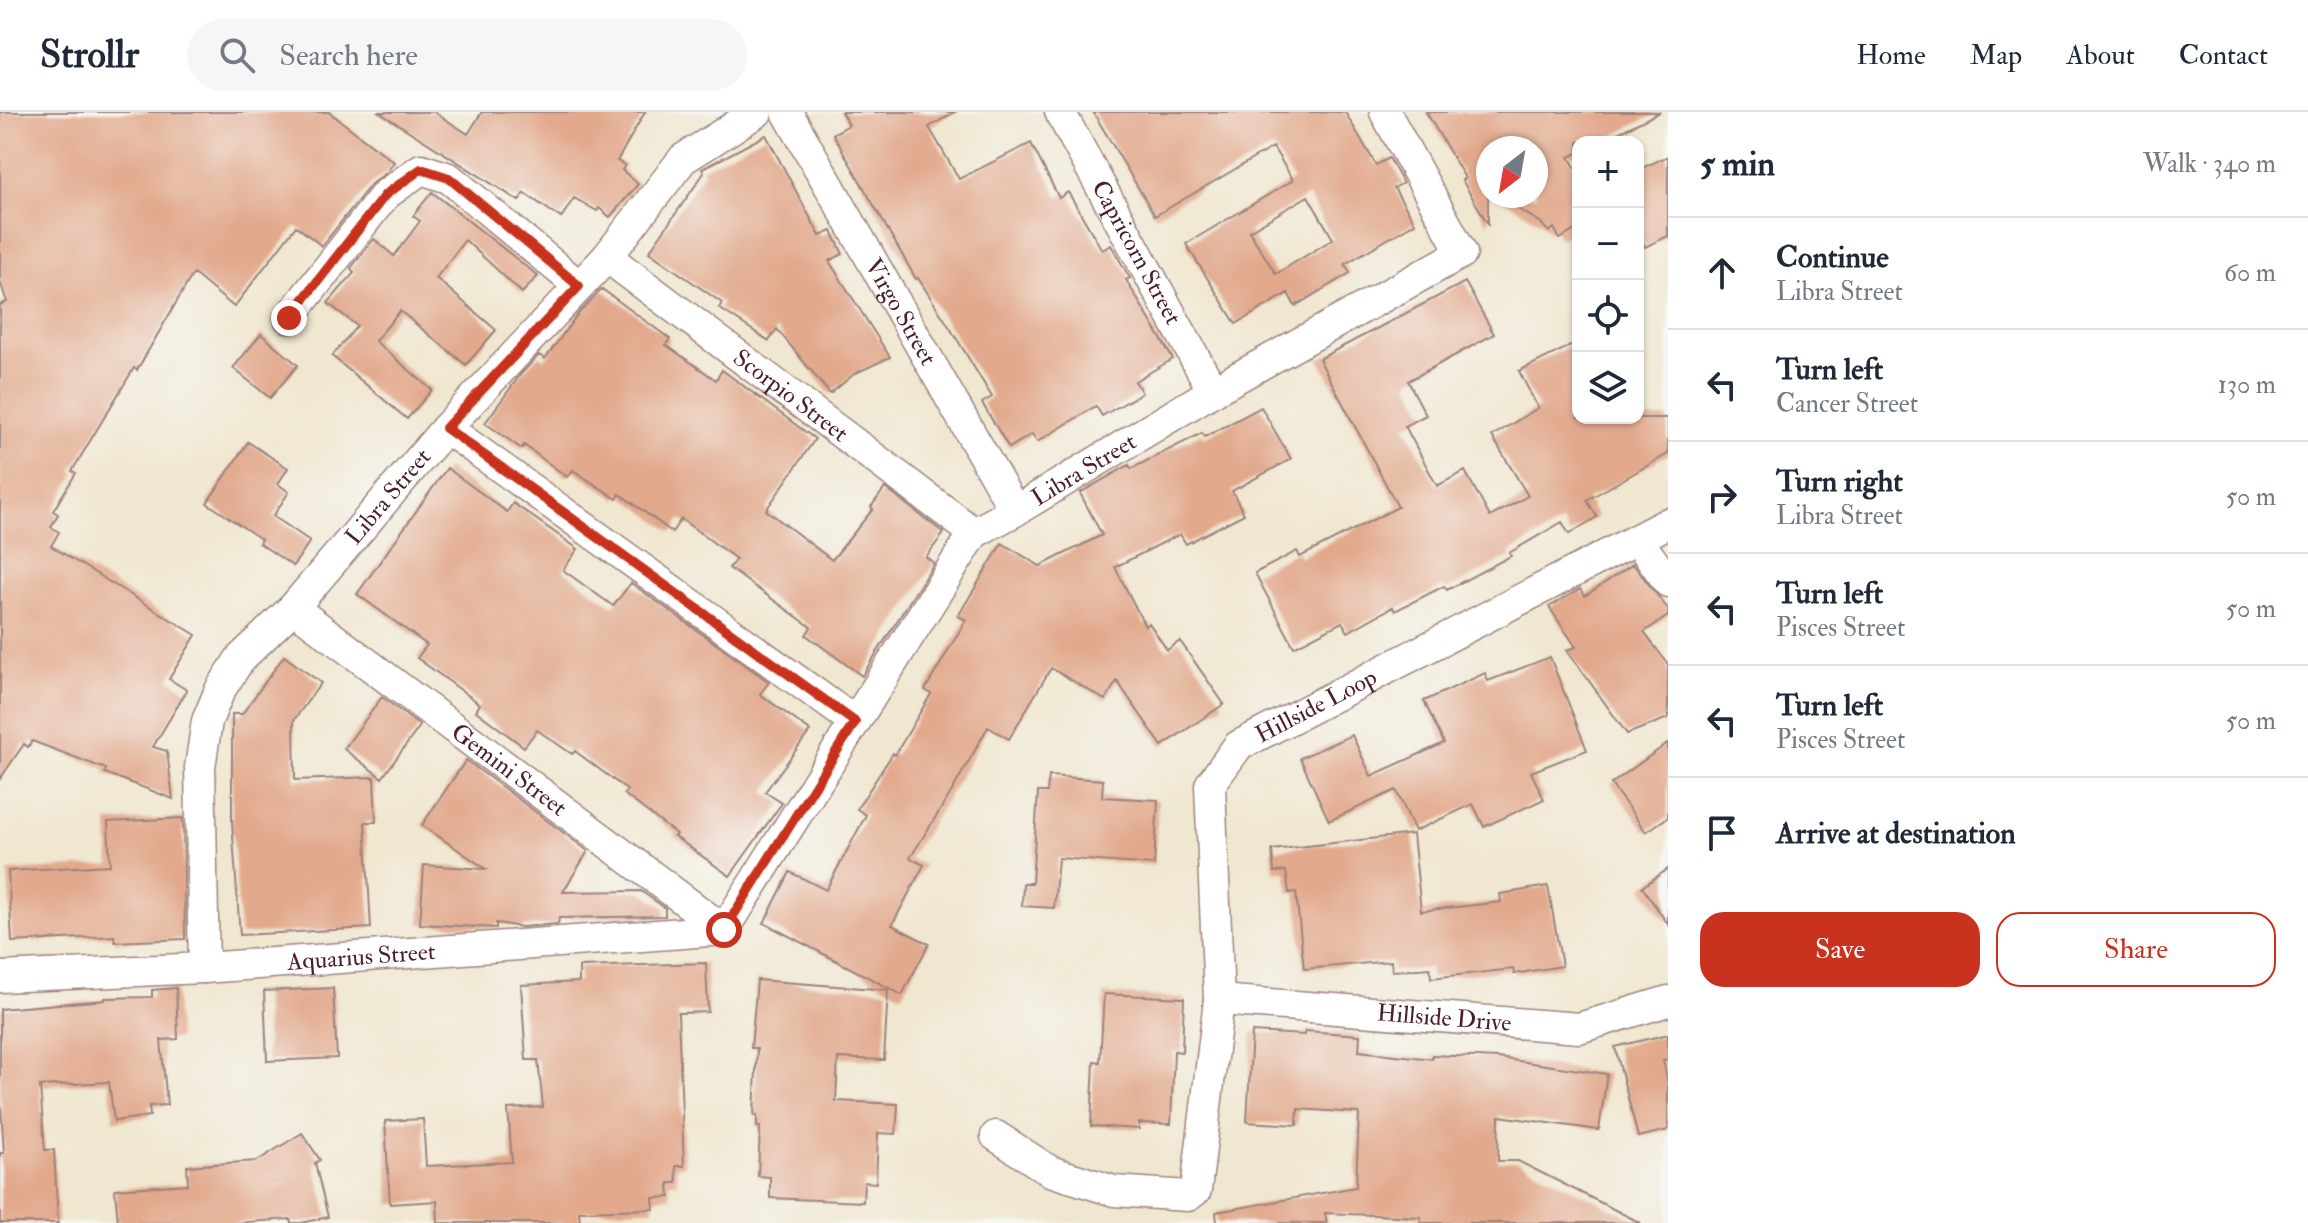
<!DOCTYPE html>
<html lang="en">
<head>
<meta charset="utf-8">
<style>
	body { margin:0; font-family:"IM FELL Double Pica",serif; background:#f6f6f7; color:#1f2937 }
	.controls { position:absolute; right:24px; top:24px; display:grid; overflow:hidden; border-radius:16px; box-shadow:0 2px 6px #0004 }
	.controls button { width:72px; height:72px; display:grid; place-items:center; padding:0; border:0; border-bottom:2px solid #e0e1e3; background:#fff; color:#1f2937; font:40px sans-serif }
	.compass { position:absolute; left:1476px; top:24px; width:72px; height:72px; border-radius:50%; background:#fff; box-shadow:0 2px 6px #0004; rotate:211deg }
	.stop { position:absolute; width:24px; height:24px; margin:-18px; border:6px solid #c8321e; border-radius:50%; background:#fff }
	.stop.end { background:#c8321e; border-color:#fff; box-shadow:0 2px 8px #0008 }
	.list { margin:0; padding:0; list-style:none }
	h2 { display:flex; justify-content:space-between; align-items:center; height:104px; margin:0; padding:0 32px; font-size:34px }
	h2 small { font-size:26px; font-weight:400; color:#747a83 }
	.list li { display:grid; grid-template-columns:52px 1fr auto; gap:24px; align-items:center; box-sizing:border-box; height:112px; padding:0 32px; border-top:2px solid #e0e1e3 }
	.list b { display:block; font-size:30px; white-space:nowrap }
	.list p { margin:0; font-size:26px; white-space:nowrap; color:#747a83 }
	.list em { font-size:26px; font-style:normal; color:#747a83 }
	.actions { display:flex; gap:16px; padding:24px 32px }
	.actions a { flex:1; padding:18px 0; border:2px solid #c8321e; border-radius:24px; text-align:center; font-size:28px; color:#c8321e }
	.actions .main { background:#c8321e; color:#fff }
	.icon { flex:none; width:44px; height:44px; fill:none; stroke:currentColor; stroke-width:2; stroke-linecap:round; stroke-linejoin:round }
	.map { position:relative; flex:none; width:1668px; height:1111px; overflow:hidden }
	header { display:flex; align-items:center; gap:48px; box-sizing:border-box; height:112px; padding:0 40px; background:#fff; border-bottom:2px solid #e0e1e3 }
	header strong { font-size:38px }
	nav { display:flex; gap:44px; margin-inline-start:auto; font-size:28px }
	.search { width:560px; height:72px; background:#f6f6f7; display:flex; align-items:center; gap:20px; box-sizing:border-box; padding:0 28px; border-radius:44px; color:#747a83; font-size:30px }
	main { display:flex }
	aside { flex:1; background:#fff }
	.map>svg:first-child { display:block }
	.building { fill:#e2a98c; fill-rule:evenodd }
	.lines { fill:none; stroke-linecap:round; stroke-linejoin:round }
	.street-casing { stroke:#9d837e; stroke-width:33 }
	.street { stroke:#fff; stroke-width:30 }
	.route { stroke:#c8321e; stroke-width:10 }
	.labels { text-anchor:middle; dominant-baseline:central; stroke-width:7; stroke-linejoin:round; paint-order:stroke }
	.street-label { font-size:24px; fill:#4a1f2b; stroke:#f6f6f2 }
</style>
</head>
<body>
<header>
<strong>Strollr</strong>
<div class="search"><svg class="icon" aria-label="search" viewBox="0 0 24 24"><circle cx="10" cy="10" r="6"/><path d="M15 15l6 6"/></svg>Search here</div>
<nav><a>Home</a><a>Map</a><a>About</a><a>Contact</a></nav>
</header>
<main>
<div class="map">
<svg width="1668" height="1111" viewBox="0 0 1668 1111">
	<rect width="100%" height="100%" fill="#f6f6f2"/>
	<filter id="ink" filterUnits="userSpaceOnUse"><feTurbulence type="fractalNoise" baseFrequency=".0125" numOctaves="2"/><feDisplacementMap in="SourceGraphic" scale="16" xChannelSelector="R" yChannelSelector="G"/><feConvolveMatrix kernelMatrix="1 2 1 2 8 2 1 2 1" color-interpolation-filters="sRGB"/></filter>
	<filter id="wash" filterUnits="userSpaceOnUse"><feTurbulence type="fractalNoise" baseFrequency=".006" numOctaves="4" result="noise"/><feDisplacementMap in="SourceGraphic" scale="32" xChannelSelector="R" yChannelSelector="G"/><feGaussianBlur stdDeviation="1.8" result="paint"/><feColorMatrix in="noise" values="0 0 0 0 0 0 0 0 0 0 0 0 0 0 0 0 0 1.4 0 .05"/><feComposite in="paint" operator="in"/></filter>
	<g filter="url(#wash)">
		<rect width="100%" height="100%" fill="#f0e7d0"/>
		<g id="blocks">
			<path class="building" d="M0 0H329L394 50 387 60 371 72 322 134 296 114 234 195 194 162 191 165 137 258 134 256 72 359 76 361 53 399 58 402 51 415 59 420 51 434 196 523 169 567 187 578 153 635 167 639 173 687 105 661 106 657 32 629 28 635 24 632 0 667V193L7 190 0 169Z
				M379 0H434L468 22 482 0H645L617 49 625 53 622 58 638 72 610 105 599 96 597 99 574 86 561 106 524 81 519 89Z
				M841 0H955L929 15 959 67 1031 31 1059 86 1068 80 1102 138 1111 133 1130 166 1126 168 1173 247 1135 269 1142 281 1102 304 1096 294 1037 330 1032 322 1009 336 982 291 992 285 957 227 918 166 916 167 833 22 849 13Z
				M1093 0H1345L1376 53 1389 46 1403 71 1394 76 1415 111 1345 152 1350 161 1295 194 1288 181 1236 212 1186 132 1293 68 1273 35 1155 104ZM1308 84 1333 127 1276 162 1249 119Z
				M1426 0H1660L1600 30H1578V41L1569 45 1578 60V116L1560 127 1554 116 1549 120 1540 110 1496 84H1536V36H1488V112L1462 68 1465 66Z
				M766 23 820 124 832 119 843 142 829 149 890 245 854 262 830 282 777 217 769 229 719 196 722 191 649 140 704 61 702 57Z
				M1668 44V124L1645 135 1638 120V58Z
				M432 80 538 164 522 181 465 128 436 166 496 218 466 253 400 199 375 229 432 278 407 307 332 244 357 214 328 191 354 161 351 156 374 127 394 144 420 109 413 104Z
				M1465 170 1494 222 1408 269 1426 303 1405 314 1437 374 1465 359 1490 405 1528 384 1492 324 1538 296 1519 259 1578 230V306H1668V342L1587 388 1597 405 1569 422 1562 410 1509 441 1511 444 1447 478 1444 474 1395 499 1393 495 1348 520 1342 510 1294 535 1255 461 1297 439 1300 445 1398 395 1319 247Z
				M602 177 670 227 666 233 716 268 722 258 815 327 766 398 832 448 873 397 871 395 885 376 944 421 926 445 934 451 862 564 806 523 811 515 729 456 736 447 681 407 672 420 620 382 617 387 573 358 567 365 524 333 522 337 485 311 520 263 539 243 545 247 577 203Z
				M261 222 298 253 270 286 233 256Z
				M1261 295 1291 347 1232 379 1244 402 1186 432 1180 422 1115 455 1145 514 1149 511 1167 538 1180 529 1224 592 1162 634 1117 569 1105 588 1051 556 1009 627 988 615 952 679 910 746 924 753 892 813 929 832 902 883 764 811 790 760 826 778 866 703 857 697 893 641 895 643 931 582 925 578 966 508 958 504 1002 431 1040 454 1102 423 1080 381 1129 353 1131 357 1202 321 1205 325Z
				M248 330 288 356 278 372 289 380 273 404 310 429 293 454 259 431 261 427 207 391Z
				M447 356 507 400 513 391 578 437 563 458 613 494 631 471 769 570 760 582 810 619 765 680 782 691 730 764 674 724 676 722 624 682 627 678 575 639 572 642 537 618 524 635 476 599 480 592 417 546 427 533 357 482Z
				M1633 452 1668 497V504L1644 520 1668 552V606L1627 622 1567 538 1576 535 1549 495 1580 477 1585 484Z
				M284 544 321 571 294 608 295 668 374 665 376 710H365L371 816 240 823 232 710V602H242Z
				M1550 545 1587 638 1531 660 1544 687 1484 715 1473 692 1415 719 1396 678 1329 709 1300 646 1352 623 1371 664 1444 631 1424 589 1485 561 1488 569Z
				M382 585 420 614 382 666 344 637Z
				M1668 631V705L1646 720 1611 672Z
				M466 648 588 739 563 780 641 779 665 796V804L559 806 558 812 522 815 496 811V816L420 812 424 753 486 757 422 713Z
				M1049 664 1103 668 1102 685 1158 688 1154 753 1058 746 1054 796 1022 794 1023 771H1032L1038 680H1047Z
				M183 706 185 827 115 830 114 824 12 830 8 759 110 753 108 710Z
				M1413 722 1421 799 1501 790 1500 782 1548 774 1562 854 1514 862 1513 857 1431 866 1430 856 1392 859 1391 849 1304 857 1296 780 1289 781 1286 759 1274 760 1272 738Z
				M1668 757V812L1642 775Z
				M706 851 708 900 678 901 684 1054H676L677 1071H669L670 1085 653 1086 654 1097 579 1099 580 1111H438L437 1089 390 1092 385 1009 423 1007 426 1054 512 1050 508 997 543 995 538 948H526L521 873 579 870V855Z
				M757 868 888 878 884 948 838 946 836 989 898 992 896 1022 878 1021 876 1071 864 1070 863 1090 770 1086V1065L758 1064 760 1015H757V1003H754L757 936H751Z
				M176 876 178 927 161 928 167 993 149 994 150 1004 114 1009 109 970 40 974 45 1038H54L58 1111H0V1041H4L0 978V897L105 888V886L152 885V878Z
				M333 876 337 946 267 949 264 879Z
				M1104 882 1184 886 1182 940 1174 939 1171 1012 1139 1011V1017L1091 1014 1094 949 1100 950Z
				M1305 919 1360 923 1359 939 1432 947V943L1498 946 1607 962 1599 1018 1499 1004 1498 1049H1518L1641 1111H1420L1421 1105 1325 1101 1327 1111H1217L1216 1100 1356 1075 1359 1001 1298 997 1297 1013 1247 1010 1252 920 1304 923Z
				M1668 922V947L1663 948 1668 972V1018L1638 1025 1615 935Z
				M302 1021 320 1048 315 1051 328 1105 301 1111H291L290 1107 236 1111H118L115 1077 188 1072 187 1054 257 1049Z"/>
		</g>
	</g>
	<g filter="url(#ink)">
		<use href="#blocks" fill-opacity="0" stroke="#9d837e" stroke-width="2"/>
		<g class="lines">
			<defs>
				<g id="street">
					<path id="s1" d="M787 0 1015 399"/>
					<path id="s2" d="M1060 0 1213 279"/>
					<path id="s3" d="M607 145 974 421"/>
					<path d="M289 206 385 83 421 57 449 66 579 174"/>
					<path d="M446 316 855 610"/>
					<path d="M1637 427 1668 470"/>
					<path id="s4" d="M293 496 724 818"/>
					<path id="s5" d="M724 818 974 421 1015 399 1213 279 1462 141 1385 0"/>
					<path id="s6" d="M204 856 200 655 207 609 220 578 240 547 293 496 446 316 607 145 683 47 757 0"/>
					<path id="s7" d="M0 865 204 856 724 818"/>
					<path id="s8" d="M1219 888 1579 916 1668 889"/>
					<path id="s9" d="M996 1024 1050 1059 1114 1079 1188 1084 1196 1078 1219 888 1210 673 1238 634 1668 411"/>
				</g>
			</defs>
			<use href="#street" class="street-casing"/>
			<use href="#street" class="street"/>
		</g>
	</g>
	<g class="lines" filter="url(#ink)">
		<path class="route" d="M289 206 385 83 421 57 449 66 579 174 446 316 855 610 724 818"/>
	</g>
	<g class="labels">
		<g class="street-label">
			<text stroke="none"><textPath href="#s2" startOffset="160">Capricorn Street</textPath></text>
			<text stroke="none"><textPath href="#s1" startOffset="230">Virgo Street</textPath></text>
			<text stroke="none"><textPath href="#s3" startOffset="230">Scorpio Street</textPath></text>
			<text stroke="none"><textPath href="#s5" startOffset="596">Libra Street</textPath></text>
			<text stroke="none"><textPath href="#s6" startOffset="538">Libra Street</textPath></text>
			<text stroke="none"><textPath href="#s9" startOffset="758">Hillside Loop</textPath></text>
			<text stroke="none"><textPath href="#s4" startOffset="270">Gemini Street</textPath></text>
			<text stroke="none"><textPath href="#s7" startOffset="362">Aquarius Street</textPath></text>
			<text stroke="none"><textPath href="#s8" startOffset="226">Hillside Drive</textPath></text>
		</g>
	</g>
</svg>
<div class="controls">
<button>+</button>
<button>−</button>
<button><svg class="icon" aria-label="locate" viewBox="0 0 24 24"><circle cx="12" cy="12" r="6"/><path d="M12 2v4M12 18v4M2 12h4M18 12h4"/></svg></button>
<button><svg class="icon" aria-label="layers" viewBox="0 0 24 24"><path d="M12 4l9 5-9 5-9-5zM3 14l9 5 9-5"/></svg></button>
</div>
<svg class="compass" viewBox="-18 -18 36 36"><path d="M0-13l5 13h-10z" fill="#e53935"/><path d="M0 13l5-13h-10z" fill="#747a83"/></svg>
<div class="stop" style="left:724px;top:818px"></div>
<div class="stop end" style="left:289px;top:206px"></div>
</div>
<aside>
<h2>5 min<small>Walk · 340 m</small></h2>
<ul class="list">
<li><svg class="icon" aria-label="ahead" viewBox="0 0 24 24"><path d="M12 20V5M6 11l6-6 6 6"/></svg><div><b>Continue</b><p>Libra Street</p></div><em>60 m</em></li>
<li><svg class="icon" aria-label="left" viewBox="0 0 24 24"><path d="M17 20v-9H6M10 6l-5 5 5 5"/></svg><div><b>Turn left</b><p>Cancer Street</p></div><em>130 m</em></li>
<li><svg class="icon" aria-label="right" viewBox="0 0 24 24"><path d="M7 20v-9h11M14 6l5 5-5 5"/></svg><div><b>Turn right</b><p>Libra Street</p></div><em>50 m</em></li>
<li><svg class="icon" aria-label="left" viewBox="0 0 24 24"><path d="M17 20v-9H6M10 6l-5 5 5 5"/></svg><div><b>Turn left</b><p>Pisces Street</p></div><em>50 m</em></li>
<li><svg class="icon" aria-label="left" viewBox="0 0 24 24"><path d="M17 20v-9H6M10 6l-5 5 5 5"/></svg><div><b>Turn left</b><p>Pisces Street</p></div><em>50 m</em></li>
<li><svg class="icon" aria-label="arrive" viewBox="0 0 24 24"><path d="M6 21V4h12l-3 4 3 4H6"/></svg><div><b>Arrive at destination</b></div></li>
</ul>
<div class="actions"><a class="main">Save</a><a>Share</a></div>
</aside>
</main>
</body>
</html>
